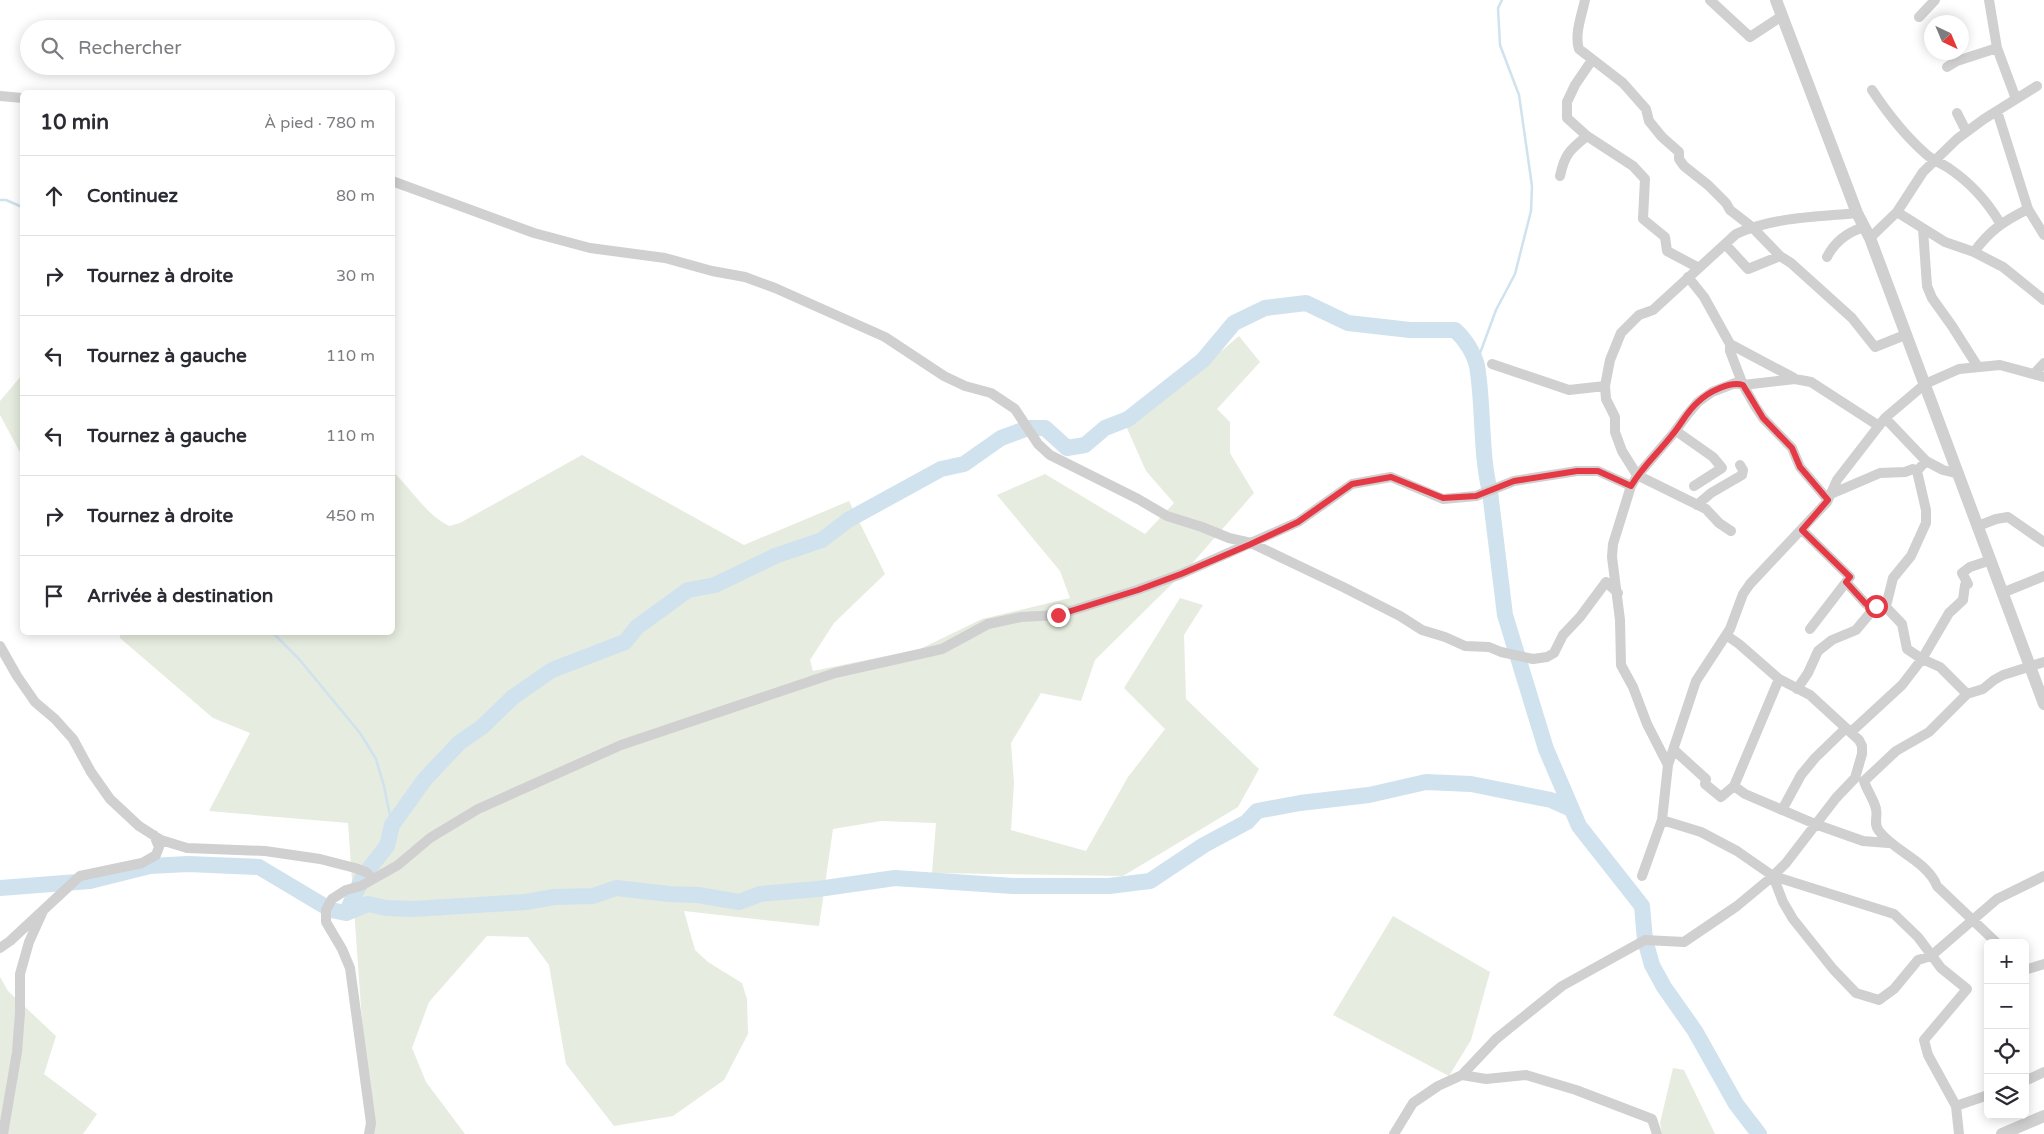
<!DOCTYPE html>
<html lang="fr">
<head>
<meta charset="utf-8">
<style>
	body { margin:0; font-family:"Varela Round",sans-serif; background:#f2f2f3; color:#2b2b33 }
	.controls { position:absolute; right:15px; bottom:15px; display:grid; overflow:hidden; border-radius:8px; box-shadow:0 2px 12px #0003 }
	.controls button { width:45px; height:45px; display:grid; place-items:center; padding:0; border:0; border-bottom:1px solid #e1e1e2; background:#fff; color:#2b2b33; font:25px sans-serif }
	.compass { position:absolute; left:1924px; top:15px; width:45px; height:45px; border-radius:50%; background:#fff; box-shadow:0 2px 12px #0003; rotate:136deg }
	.stop { position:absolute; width:15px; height:15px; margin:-11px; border:4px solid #e63946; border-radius:50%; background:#fff }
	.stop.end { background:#e63946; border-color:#fff; box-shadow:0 1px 5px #0008 }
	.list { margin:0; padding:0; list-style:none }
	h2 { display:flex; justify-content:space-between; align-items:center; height:65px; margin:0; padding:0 20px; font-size:21px }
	h2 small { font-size:16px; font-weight:400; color:#7c7c81 }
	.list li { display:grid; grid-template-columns:32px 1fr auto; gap:15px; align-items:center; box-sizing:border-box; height:80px; padding:0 20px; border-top:1px solid #e1e1e2 }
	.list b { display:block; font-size:19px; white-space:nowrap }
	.list em { font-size:16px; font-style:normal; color:#7c7c81 }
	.icon { flex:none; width:28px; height:28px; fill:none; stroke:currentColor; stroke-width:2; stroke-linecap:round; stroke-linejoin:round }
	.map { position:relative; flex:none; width:2044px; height:1134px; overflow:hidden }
	.search { position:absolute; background:#fff; box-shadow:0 2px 12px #0003; left:20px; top:20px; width:375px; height:55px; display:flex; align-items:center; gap:12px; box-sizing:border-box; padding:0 18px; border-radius:28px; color:#7c7c81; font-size:19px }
	.panel { position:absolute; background:#fff; box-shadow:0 2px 12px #0003; left:20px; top:90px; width:375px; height:545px; border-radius:8px }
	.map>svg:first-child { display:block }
	.green { fill:#e6ecdf }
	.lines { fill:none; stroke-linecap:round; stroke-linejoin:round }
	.stream { stroke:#cfe2ee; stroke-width:2.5 }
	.river { stroke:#cfe2ee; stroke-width:16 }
	.minor { stroke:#d0d0d0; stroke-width:10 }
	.tertiary { stroke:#d0d0d0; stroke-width:12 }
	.route { stroke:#e63946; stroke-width:6 }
</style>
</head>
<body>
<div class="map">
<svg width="2044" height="1134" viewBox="0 0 2044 1134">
	<rect width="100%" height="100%" fill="#fff"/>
	<path class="green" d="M1239 336 1260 362 1217 409 1230 422V453L1254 493 1189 567 1095 660 1081 701 1041 693 1011 743 1014 783 1011 830 1086 851 1128 777 1165 729 1124 688 1180 598 1203 605 1184 635 1186 699 1259 769 1238 807 1123 876 932 873 936 823 881 821 833 829 819 926 684 911 695 950 708 962 742 983 747 999 748 1034 724 1080 673 1116 614 1126 566 1064 549 965 528 937 487 936 429 1002 412 1048 426 1082 465 1134H373L364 1050 348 823 209 811 250 733 213 718 120 638V633L392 632 393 472C412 489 425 514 449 526L460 523 582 455 744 545 849 501 885 574 834 623 810 660 813 671 920 649 982 619 1070 598 1060 571 997 495 1045 474 1145 534 1174 503 1146 471 1126 426 1177 389Z
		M22 375V456L0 415V401Z
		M1393 916 1490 972 1471 1040 1449 1076 1333 1015Z
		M0 977 8 991 56 1036 44 1074 97 1114 83 1134H0Z
		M1673 1068 1684 1070 1715 1134H1662L1660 1123Z"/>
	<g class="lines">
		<path class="stream" d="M0 200H6L22 207
			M1476 364 1496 310 1515 274 1531 211 1532 186 1519 95 1500 45 1498 8 1502 0
			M272 632 299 659 360 733 376 759 384 786 392 825"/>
		<path class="river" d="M0 888 90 881 150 866 188 864 259 867 331 910 346 913 368 904 386 908 413 909 526 902 554 897 593 896 616 888 669 894 698 895 739 902 760 894 818 889 895 878 1013 886H1109L1150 881 1204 845 1247 822 1257 811 1300 803 1369 795 1426 782 1471 784 1551 800 1571 809
			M346 913 364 875 387 846 392 825 425 779 459 743 482 727 513 697 552 670 625 642 637 627 688 590 715 585 775 556 822 540 848 520 941 469 964 464 1001 438 1028 428H1045L1067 448 1085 445 1105 428 1128 419 1203 360 1234 323 1265 308 1306 303 1348 323 1410 330H1455C1465 339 1474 353 1477 366 1484 407 1480 451 1490 492L1505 615 1546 749 1579 826 1642 906 1645 940 1652 965 1664 987 1695 1031 1736 1104 1759 1134"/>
		<path class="minor" d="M1585 0C1582 14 1574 35 1579 49L1623 83 1646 109 1649 121 1662 137 1679 152V159L1684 166 1708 185 1726 203 1730 210 1752 227 1780 256 1791 263 1852 318 1875 347 1905 335
			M1710 0 1750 37 1782 16
			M1989 0 1997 48 2016 99
			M1919 17 1935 0
			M1592 60 1575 85 1567 102V118L1587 136 1633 166 1645 179 1643 219 1665 237 1667 251 1699 268
			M1947 67 1957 61 1997 48
			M1872 90C1888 114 1905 136 1927 155 1934 161 1943 164 1950 169 1972 184 1987 201 2000 223
			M0 96 22 98
			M1997 111 2028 209 2044 235
			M1957 113 1966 131
			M1560 176C1565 153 1570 150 1587 136
			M392 181 534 233 590 248 665 258 712 271 745 277 775 288 885 337 944 376 965 386 991 393 1015 409 1038 444 1050 455 1138 499 1167 516 1202 527 1229 538 1251 543 1343 587 1400 616 1422 630 1445 637 1465 646 1489 647 1501 652 1533 659 1547 657 1554 653 1563 635 1580 617 1606 582 1618 593
			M1897 212 1945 242 1974 252 2003 267 2044 300
			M1923 229 1927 286 1932 298 1952 326 1978 367
			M1870 238 1897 212 1923 172 1957 139 1984 119 2037 86
			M1725 244 1748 269 1780 256
			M1974 252C1990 230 2004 221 2028 209
			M1827 257C1835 241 1848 232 1864 227
			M1688 277 1704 297 1730 344 1794 378
			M1730 344V351L1743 385 1755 406 1763 418 1792 448 1800 467 1828 500
			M1492 364 1569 390 1605 386
			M2035 373 2044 363
			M1885 418 1926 461 1943 470 1959 474
			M1676 431 1713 457 1722 468 1694 486
			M1831 494 1880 473 1905 472 1913 469 1917 471
			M1697 505 1711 493 1742 475 1743 470 1740 465
			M1978 526 1996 519 2008 517 2044 542
			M1802 530 1850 577 1810 629
			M1731 531 1719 523 1706 509 1637 475 1622 451 1615 432V417L1606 399 1605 386 1610 360 1621 333 1639 315 1653 310 1736 234C1773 217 1817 217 1857 213
			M1846 582 1866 604 1876 606 1881 602 1902 624 1907 649 1922 659 1940 667 1967 694
			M2002 593 2044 576
			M1886 606 1893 578 1911 556 1926 523V510L1917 471 1926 461
			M0 646 17 676 35 702 55 719 73 739 91 772 110 799 139 826 161 840 187 848 265 851 320 859 355 868 366 872 373 879
			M1797 689 1808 673 1818 651 1832 640 1856 630 1876 606
			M1851 732 1902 685 1922 659 1949 613 1963 600 1965 585 1968 584 1962 573 1970 567 1991 560
			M1674 750 1706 779 1705 784 1721 797 1734 786 1745 794 1815 824 1863 841 1888 843
			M1668 765 1647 724 1633 687 1621 665 1620 620 1612 557 1613 544 1631 486 1637 476 1673 434 1687 415 1698 402 1712 392 1735 383 1743 385 1795 379 1811 382 1879 426
			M1864 781 1896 751 1929 732 1967 694 1983 689 1994 680 2003 675 2044 662
			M1864 781C1867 791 1874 799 1876 809 1878 817 1873 824 1879 831 1895 852 1927 861 1937 886L1997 943
			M1734 786 1779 679
			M1782 810 1801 775 1815 758 1846 728
			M1662 820 1701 832 1737 851 1773 876 1894 914 1918 937 1941 968 1967 989 1924 1040 1928 1055 1956 1106 1959 1134
			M1642 876 1662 820 1668 765 1696 681 1730 629 1743 594 1750 584 1827 502 1837 480 1885 418 1925 384 1959 369 2000 365 2044 377
			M1773 876 1783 902 1793 919 1833 969 1856 993 1879 1000 1894 989 1918 960 1931 956 1997 899 2044 876
			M0 948 10 941 80 876 142 863 156 855 159 847 154 835
			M2025 967 2028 969 2044 964
			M1462 1075 1486 1079 1526 1075 1576 1090 1652 1119 1657 1134
			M2025 1081 2044 1072
			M1956 1106 1988 1095
			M3 1134 17 1052 20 1013V974L29 942 43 911
			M369 1134 371 1123 350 968 342 949 326 922V910L332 899 346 890 361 886 398 865 430 838 478 809 621 745 835 673 942 649 988 624 1021 617 1058 615 1137 590 1181 574 1298 522 1352 484 1391 477 1443 499 1476 496 1514 481 1577 471H1598L1631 486
			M1394 1134 1413 1103 1438 1086 1462 1075 1496 1039 1562 986 1645 940 1684 942 1737 906 1773 876 1786 863 1836 798 1855 778 1862 754V746L1859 740 1810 695 1779 679 1739 644 1726 635"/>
		<path class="tertiary" d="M1776 0 1857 213 1870 238 2044 704
			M2002 1134 2044 1116"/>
	</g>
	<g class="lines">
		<path class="route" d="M1058 615 1138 590 1181 574 1251 544 1298 522 1352 484 1391 477 1443 498 1476 496 1514 481 1577 471H1598L1631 486C1642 467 1659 452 1672 435 1681 425 1687 411 1698 402 1708 392 1730 381 1743 385L1763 418 1792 448 1800 467 1828 500 1802 530 1850 577 1846 582 1866 604 1876 606"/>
	</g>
</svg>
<div class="controls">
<button>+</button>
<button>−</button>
<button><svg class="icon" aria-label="locate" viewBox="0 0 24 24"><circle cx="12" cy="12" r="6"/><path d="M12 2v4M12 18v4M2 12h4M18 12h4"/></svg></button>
<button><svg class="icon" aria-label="layers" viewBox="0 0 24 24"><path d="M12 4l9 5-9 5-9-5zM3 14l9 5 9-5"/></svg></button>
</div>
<svg class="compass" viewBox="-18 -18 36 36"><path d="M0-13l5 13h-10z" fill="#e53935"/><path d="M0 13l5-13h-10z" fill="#7c7c81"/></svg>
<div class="stop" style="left:1876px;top:606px"></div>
<div class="stop end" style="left:1058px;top:615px"></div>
<div class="search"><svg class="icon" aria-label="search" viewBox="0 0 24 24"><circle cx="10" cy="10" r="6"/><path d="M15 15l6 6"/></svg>Rechercher</div>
<section class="panel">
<h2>10 min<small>À pied · 780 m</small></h2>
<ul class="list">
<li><svg class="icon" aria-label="ahead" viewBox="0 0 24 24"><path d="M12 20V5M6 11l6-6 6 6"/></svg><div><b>Continuez</b></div><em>80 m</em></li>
<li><svg class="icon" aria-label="right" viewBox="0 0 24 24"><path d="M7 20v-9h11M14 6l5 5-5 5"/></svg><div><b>Tournez à droite</b></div><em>30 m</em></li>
<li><svg class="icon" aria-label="left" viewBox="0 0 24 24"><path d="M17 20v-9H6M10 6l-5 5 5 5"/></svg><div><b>Tournez à gauche</b></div><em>110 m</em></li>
<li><svg class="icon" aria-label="left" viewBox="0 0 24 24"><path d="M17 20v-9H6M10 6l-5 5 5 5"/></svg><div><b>Tournez à gauche</b></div><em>110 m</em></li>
<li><svg class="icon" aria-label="right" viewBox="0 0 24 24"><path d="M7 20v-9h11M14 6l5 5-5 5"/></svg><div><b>Tournez à droite</b></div><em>450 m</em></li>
<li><svg class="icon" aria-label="arrive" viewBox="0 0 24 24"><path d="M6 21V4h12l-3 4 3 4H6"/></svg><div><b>Arrivée à destination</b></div></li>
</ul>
</section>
</div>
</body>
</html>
